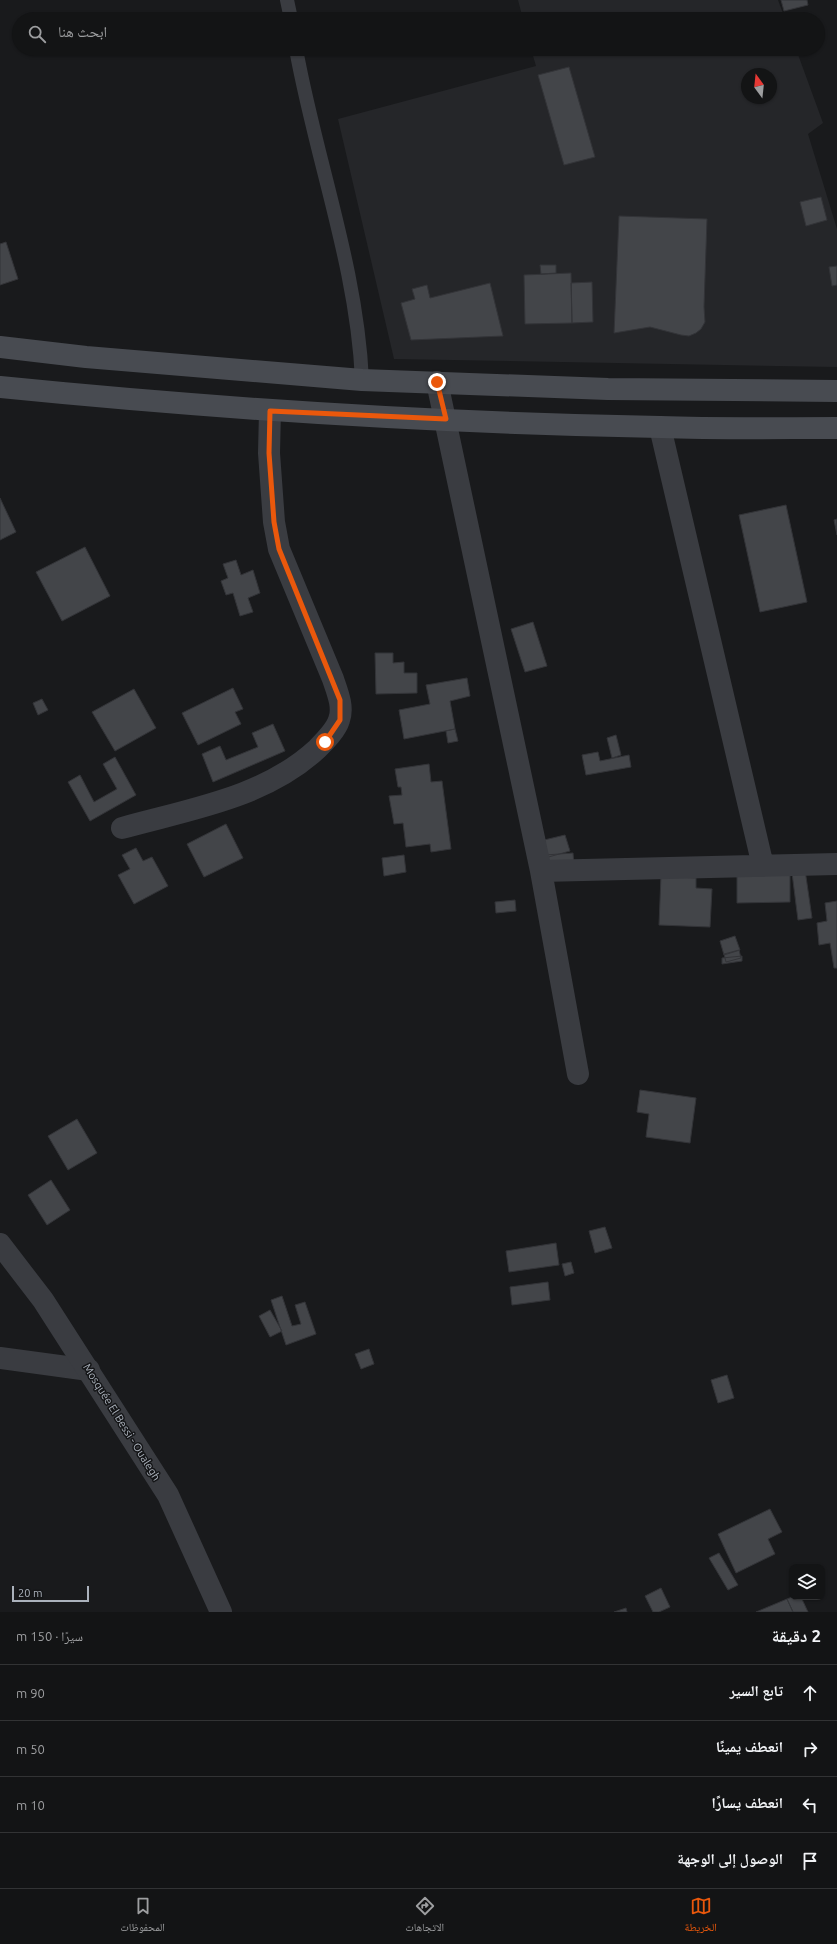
<!DOCTYPE html>
<html lang="ar">
<head>
<meta charset="utf-8">
<style>
	body { margin:0; font-family:Ubuntu,"Noto Naskh Arabic",sans-serif; background:#202122; color:#f1f3f6; direction:rtl }
	.controls { position:absolute; right:12px; bottom:12px; display:grid; overflow:hidden; border-radius:8px; box-shadow:0 1px 3px #0004 }
	.controls button { width:36px; height:36px; display:grid; place-items:center; padding:0; border:0; border-bottom:1px solid #323334; background:#131415; color:#f1f3f6; font:20px sans-serif }
	.compass { position:absolute; left:741px; top:68px; width:36px; height:36px; border-radius:50%; background:#131415; box-shadow:0 1px 3px #0004; rotate:345deg }
	.scale { position:absolute; left:12px; bottom:10px; width:77px; box-sizing:border-box; padding-left:4px; border:2px solid #abb2bc; border-top:0; font-size:11px; line-height:14px; white-space:nowrap; color:#abb2bc; -webkit-text-stroke:3px #141517; paint-order:stroke }
	.stop { position:absolute; width:12px; height:12px; margin:-9px; border:3px solid #ea580c; border-radius:50%; background:#fff }
	.stop.end { background:#ea580c; border-color:#fff; box-shadow:0 1px 4px #0008 }
	.list { margin:0; padding:0; list-style:none }
	h2 { display:flex; justify-content:space-between; align-items:center; height:52px; margin:0; padding:0 16px; font-size:17px }
	h2 small { font-size:13px; font-weight:400; color:#9d9ea0 }
	.list li { display:grid; grid-template-columns:26px 1fr auto; gap:12px; align-items:center; box-sizing:border-box; height:56px; padding:0 16px; border-top:1px solid #323334 }
	.list b { display:block; font-size:15px; white-space:nowrap }
	.list em { font-size:13px; font-style:normal; color:#9d9ea0 }
	.icon { flex:none; width:22px; height:22px; fill:none; stroke:currentColor; stroke-width:2; stroke-linecap:round; stroke-linejoin:round }
	.map { position:relative; flex:none; width:837px; height:1612px; overflow:hidden; direction:ltr }
	.search { position:absolute; background:#131415; box-shadow:0 1px 3px #0004; left:12px; right:12px; top:12px; height:44px; display:flex; align-items:center; gap:10px; box-sizing:border-box; padding:0 14px; border-radius:22px; color:#9d9ea0; font-size:15px }
	.sheet { height:276px; background:#131415 }
	nav { display:flex; justify-content:space-around; align-items:center; box-sizing:border-box; height:56px; border-top:1px solid #323334; background:#131415; font-size:11px; color:#9d9ea0 }
	nav a { display:grid; justify-items:center; gap:2px }
	nav .on { color:#ea580c }
	.map>svg:first-child { display:block }
	.built { fill:#252629; fill-rule:evenodd }
	.building { fill:#434549; stroke:#333438 }
	.lines { fill:none; stroke-linecap:round; stroke-linejoin:round }
	.service { stroke:#3a3c41; stroke-width:14 }
	.minor { stroke:#3a3c41; stroke-width:22 }
	.tertiary { stroke:#3a3c41; stroke-width:22 }
	.secondary { stroke:#484b51; stroke-width:22 }
	.route { stroke:#ea580c; stroke-width:5 }
	.labels { text-anchor:middle; dominant-baseline:central; stroke-width:3; stroke-linejoin:round; paint-order:stroke }
	.street-label { font-size:11px; fill:#abb2bc; stroke:#141517 }
</style>
</head>
<body>
<div class="map">
<svg width="837" height="1612" viewBox="0 0 837 1612">
	<rect width="100%" height="100%" fill="#191a1c"/>
	<path class="built" d="M518 0H778L785 19H523Z
		M531 49H796L823 123 808 134 837 229V367L394 359 338 119 536 66ZM747 74H771V98H747Z"/>
	<path class="building" d="M781 0H807L808 5 784 11Z
		M569 67 595 157 564 165 538 75Z
		M821 197 827 220 806 226 800 202Z
		M619 216 707 219 704 307 705 322 701 329 696 333 689 336 681 335 650 327 614 333Z
		M6 242 18 279 0 285V244Z
		M540 265H556V273L541 274Z
		M837 266V285L832 286 829 267Z
		M571 273 572 323 525 324 524 275Z
		M592 282 593 322 572 323 571 283Z
		M490 283 503 336 411 340 401 303 415 299 412 289 427 285 430 298Z
		M0 498 16 532 0 540Z
		M786 505 807 602 760 612 739 515Z
		M837 519V535L834 520Z
		M85 547 110 596 62 621 36 572Z
		M236 560 241 575 253 570 260 593 248 598 253 612 240 616 233 593 226 595 221 581 228 578 223 564Z
		M533 622 547 666 525 672 511 629Z
		M375 653H393V663L404 662V673H417V693L376 694Z
		M467 678 470 696 450 701 455 729 404 739 399 710 430 704 426 685Z
		M233 688 243 709 235 712 241 724 198 745 182 713Z
		M134 689 156 728 115 751 92 712Z
		M42 699 48 710 38 715 33 703Z
		M273 724 285 751 213 782 202 754 220 746 226 760 258 747 252 733Z
		M455 729 458 741 448 743 446 731Z
		M616 735 621 755 612 758 607 738Z
		M598 752 600 761 629 755 631 767 586 775 582 755Z
		M115 757 136 795 90 821 68 782 80 775 94 802 117 789 103 764Z
		M429 764 431 782 442 781 451 849 431 852 430 844 406 847 403 823 394 824 389 796 402 795 401 787H398L395 769Z
		M226 824 243 858 204 877 187 844Z
		M565 835 570 851 545 858 540 841Z
		M136 848 143 861 152 857 168 886 134 904 118 875 130 869 122 855Z
		M573 853 574 866 546 868 545 855Z
		M404 855 406 872 384 876 382 858Z
		M804 863 812 918 798 920 791 865Z
		M790 866V902L737 903V867Z
		M661 876 696 878V888L712 889 710 927 659 925Z
		M515 900 516 911 496 913 495 902Z
		M837 901V968H834L830 943 819 945 817 923 827 921 825 903Z
		M735 936 740 950 724 955 720 941Z
		M739 950 741 958 726 962 724 954Z
		M742 956V961L722 964V958Z
		M640 1090 696 1098 690 1143 646 1137 649 1114 637 1112Z
		M77 1119 97 1153 68 1170 48 1136Z
		M51 1180 70 1210 47 1225 28 1195Z
		M605 1227 612 1248 595 1253 589 1231Z
		M556 1243 559 1265 509 1272 506 1251Z
		M571 1262 574 1273 565 1276 562 1264Z
		M548 1282 550 1300 512 1305 510 1287Z
		M282 1296 292 1326 301 1324 295 1305 305 1302 316 1334 286 1345 271 1300Z
		M270 1310 282 1331 270 1337 259 1316Z
		M369 1349 374 1364 361 1369 355 1354Z
		M727 1375 734 1398 718 1403 711 1380Z
		M770 1509 782 1532 768 1539 775 1554 736 1573 718 1534Z
		M719 1553 738 1585 728 1590 709 1558Z
		M661 1588 670 1607 659 1612H653L645 1596Z
		M792 1597H801L808 1612H793L787 1599Z
		M787 1599 793 1612H756Z
		M626 1608 627 1612H614Z"/>
	<g class="lines">
		<path class="service" d="M287 0 291 19
			M296 49C316 160 357 267 362 380"/>
		<path class="minor" d="M437 382 541 871 578 1074
			M660 427 763 866
			M122 828C190 809 264 798 317 749 325 741 336 730 339 720 344 707 337 691 333 679L279 549 274 522 269 453 270 411
			M541 871 837 864
			M0 1358 89 1370"/>
		<path class="tertiary" d="M0 1244 43 1300 168 1495 221 1612"/>
		<path class="secondary" d="M0 347 86 357 362 380 608 389 837 391
			M0 387C219 409 440 423 660 427 719 429 778 428 837 428"/>
	</g>
	<g class="lines">
		<path class="route" d="M325 742 340 720V700L279 549 274 522 269 453 270 411 446 419 437 382"/>
	</g>
	<g class="labels">
		<g class="street-label">
			<text transform="translate(122 1422) rotate(58)">Mosquée El Bessi - Oualegh</text>
		</g>
	</g>
</svg>
<div class="controls">
<button><svg class="icon" aria-label="layers" viewBox="0 0 24 24"><path d="M12 4l9 5-9 5-9-5zM3 14l9 5 9-5"/></svg></button>
</div>
<svg class="compass" viewBox="-18 -18 36 36"><path d="M0-13l5 13h-10z" fill="#e53935"/><path d="M0 13l5-13h-10z" fill="#9d9ea0"/></svg>
<div class="scale">20 m</div>
<div class="stop" style="left:325px;top:742px"></div>
<div class="stop end" style="left:437px;top:382px"></div>
<div class="search"><svg class="icon" aria-label="search" viewBox="0 0 24 24"><circle cx="10" cy="10" r="6"/><path d="M15 15l6 6"/></svg>ابحث هنا</div>
</div>
<section class="sheet">
<h2>2 دقيقة<small>سيرًا · 150 m</small></h2>
<ul class="list">
<li><svg class="icon" aria-label="ahead" viewBox="0 0 24 24"><path d="M12 20V5M6 11l6-6 6 6"/></svg><div><b>تابع السير</b></div><em>90 m</em></li>
<li><svg class="icon" aria-label="right" viewBox="0 0 24 24"><path d="M7 20v-9h11M14 6l5 5-5 5"/></svg><div><b>انعطف يمينًا</b></div><em>50 m</em></li>
<li><svg class="icon" aria-label="left" viewBox="0 0 24 24"><path d="M17 20v-9H6M10 6l-5 5 5 5"/></svg><div><b>انعطف يسارًا</b></div><em>10 m</em></li>
<li><svg class="icon" aria-label="arrive" viewBox="0 0 24 24"><path d="M6 21V4h12l-3 4 3 4H6"/></svg><div><b>الوصول إلى الوجهة</b></div></li>
</ul>
</section>
<nav>
<a class="on"><svg class="icon" aria-label="map" viewBox="0 0 24 24"><path d="M3 6l6-2 6 2 6-2v14l-6 2-6-2-6 2zM9 4v14M15 6v14"/></svg>الخريطة</a>
<a><svg class="icon" aria-label="directions" viewBox="0 0 24 24"><path d="M12 3l9 9-9 9-9-9zM9 14v-3h6M13 9l2 2-2 2"/></svg>الاتجاهات</a>
<a><svg class="icon" aria-label="saved" viewBox="0 0 24 24"><path d="M7 4h10v16l-5-4-5 4z"/></svg>المحفوظات</a>
</nav>
</body>
</html>
